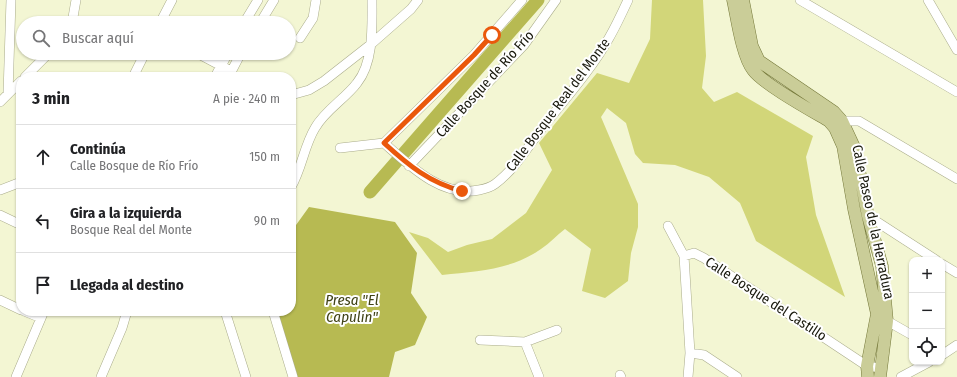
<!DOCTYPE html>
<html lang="es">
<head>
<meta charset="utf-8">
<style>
	body { margin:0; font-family:"Fira Sans Condensed",sans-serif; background:#f2f2f2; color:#202124 }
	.controls { position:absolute; right:12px; bottom:12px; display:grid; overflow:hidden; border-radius:8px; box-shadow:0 1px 3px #0004 }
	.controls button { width:36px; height:36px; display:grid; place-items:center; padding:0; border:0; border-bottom:1px solid #e0e0e0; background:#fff; color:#202124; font:20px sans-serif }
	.stop { position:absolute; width:12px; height:12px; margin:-9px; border:3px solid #ea580c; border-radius:50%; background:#fff }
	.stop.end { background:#ea580c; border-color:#fff; box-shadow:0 1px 4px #0008 }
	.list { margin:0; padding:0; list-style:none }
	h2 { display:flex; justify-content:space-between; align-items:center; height:52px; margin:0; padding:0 16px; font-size:17px }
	h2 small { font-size:13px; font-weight:400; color:#757577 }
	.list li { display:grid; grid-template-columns:26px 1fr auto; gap:12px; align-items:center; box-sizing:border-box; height:64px; padding:0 16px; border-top:1px solid #e0e0e0 }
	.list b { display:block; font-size:15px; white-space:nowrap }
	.list p { margin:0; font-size:13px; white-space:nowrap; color:#757577 }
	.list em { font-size:13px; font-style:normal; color:#757577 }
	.icon { flex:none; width:22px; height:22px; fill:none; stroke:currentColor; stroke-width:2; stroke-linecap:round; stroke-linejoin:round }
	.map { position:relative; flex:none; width:957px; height:377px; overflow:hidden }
	.search { position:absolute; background:#fff; box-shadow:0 1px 3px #0004; left:16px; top:16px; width:280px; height:44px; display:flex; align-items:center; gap:10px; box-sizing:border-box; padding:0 14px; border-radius:22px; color:#757577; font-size:15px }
	.panel { position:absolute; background:#fff; box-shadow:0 1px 3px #0004; left:16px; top:72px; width:280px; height:244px; border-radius:16px }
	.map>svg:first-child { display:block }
	.green { fill:#d2d679 }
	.water { fill:#b7ba52 }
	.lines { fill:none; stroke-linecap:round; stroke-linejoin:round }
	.river { stroke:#b7ba52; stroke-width:13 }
	.minor-casing { stroke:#aaac8b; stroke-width:10 }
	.major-casing { stroke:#75783a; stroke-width:13 }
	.minor { stroke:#fff; stroke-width:9 }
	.major { stroke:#cacd98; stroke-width:12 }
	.route { stroke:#ea580c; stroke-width:5 }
	.labels { text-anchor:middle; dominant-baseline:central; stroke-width:4; stroke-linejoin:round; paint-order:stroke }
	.street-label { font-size:14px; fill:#18180c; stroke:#fff }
	.water-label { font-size:15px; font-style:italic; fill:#404217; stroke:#fff }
</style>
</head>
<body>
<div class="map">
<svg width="957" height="377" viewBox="0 0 957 377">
	<rect width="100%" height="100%" fill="#f3f6d3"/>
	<path class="green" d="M652 0H703L706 56 702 88 714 102 737 92 813 136 806 157 816 215 845 297 756 241 740 203 709 177 675 165 643 163 635 154 626 123 607 108 601 117 638 204V227L631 253 628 281 605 298 582 291 591 249 565 229C557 235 550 243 541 249 511 270 478 271 442 275L409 232 428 238 448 252 467 245 492 239 526 213 552 170 539 143 597 73 629 83 650 39Z"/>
	<path class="water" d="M309 207 395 222 417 253 411 293 427 317 415 345 395 352 389 377H296L297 374 276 311H291V232Z"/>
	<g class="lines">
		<path class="river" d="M404 153 538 0
			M370 192 397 161"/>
		<defs>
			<path id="minor" d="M800 0 957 92
				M928 0 957 50
				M72 23 76 0
				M160 23 172 0
				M244 23 258 0
				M260 23 274 0
				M300 38 313 18 316 0
				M197 53 231 71
				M229 76 241 53
				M25 77 49 53
				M133 77 145 53
				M215 77 228 53
				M8 94 11 0
				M291 95 309 90 324 81 370 45 411 9 418 0
				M0 102 21 81
				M842 121H859L957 179
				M384 143C409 165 442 198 479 190 484 189 491 187 495 184 514 170 528 147 542 128 565 99 591 70 609 38 616 26 622 13 628 0
				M340 148 384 143 474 55 522 0
				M409 166 524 45 556 0
				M291 187C302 168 304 146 315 128 325 110 345 99 357 83 374 62 372 26 372 0
				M0 190 21 182
				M0 215 21 225
				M868 216 936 260
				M668 226 684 256 690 353 688 377
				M684 256 694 253 704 258 867 366 880 368
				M942 264 957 273
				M0 300 21 310
				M24 311 41 318
				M225 311 246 377
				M273 311 293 377
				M882 318 912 335
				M480 340 525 342 557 330
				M525 342 539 377
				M690 353 704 355 737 377
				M942 355 957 345
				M620 375 621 377
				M16 377 44 311
				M101 377 122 328 127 311
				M901 377 929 362"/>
			<path id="major" d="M733 0C737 18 742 56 753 70 763 84 812 111 829 121L835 128 843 146 854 209 877 314 867 366 868 377
				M743 0 752 46 759 61 834 112 842 121 855 149 868 216 882 266 887 321 880 377"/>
		</defs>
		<use href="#minor" class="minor-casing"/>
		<use href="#major" class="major-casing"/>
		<use href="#minor" class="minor"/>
		<use href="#major" class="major"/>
	</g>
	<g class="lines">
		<path class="route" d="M462 191C430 183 408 165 384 143L474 55 492 35"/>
	</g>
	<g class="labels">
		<g class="street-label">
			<text transform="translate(485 84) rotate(-48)">Calle Bosque de Río Frío</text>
			<text transform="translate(558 105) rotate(-53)">Calle Bosque Real del Monte</text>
			<text transform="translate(873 222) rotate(78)">Calle Paseo de la Herradura</text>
			<text transform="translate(766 299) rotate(33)">Calle Bosque del Castillo</text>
		</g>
		<g class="water-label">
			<text x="352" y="300">Presa "El<tspan x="352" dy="17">Capulín"</tspan></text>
		</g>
	</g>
</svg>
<div class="controls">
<button>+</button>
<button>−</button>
<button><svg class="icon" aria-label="locate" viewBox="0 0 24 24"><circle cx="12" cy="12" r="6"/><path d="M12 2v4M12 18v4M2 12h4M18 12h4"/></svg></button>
</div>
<div class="stop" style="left:492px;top:35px"></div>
<div class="stop end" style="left:462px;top:191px"></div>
<div class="search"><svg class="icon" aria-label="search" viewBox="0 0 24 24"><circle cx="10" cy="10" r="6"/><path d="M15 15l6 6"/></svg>Buscar aquí</div>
<section class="panel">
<h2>3 min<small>A pie · 240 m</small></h2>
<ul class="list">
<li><svg class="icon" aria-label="ahead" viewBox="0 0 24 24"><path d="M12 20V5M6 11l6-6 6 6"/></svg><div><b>Continúa</b><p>Calle Bosque de Río Frío</p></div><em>150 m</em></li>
<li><svg class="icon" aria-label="left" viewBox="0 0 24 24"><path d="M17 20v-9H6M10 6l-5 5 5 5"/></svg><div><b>Gira a la izquierda</b><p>Bosque Real del Monte</p></div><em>90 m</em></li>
<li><svg class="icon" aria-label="arrive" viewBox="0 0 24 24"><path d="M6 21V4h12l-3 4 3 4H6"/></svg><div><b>Llegada al destino</b></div></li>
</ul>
</section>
</div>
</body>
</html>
